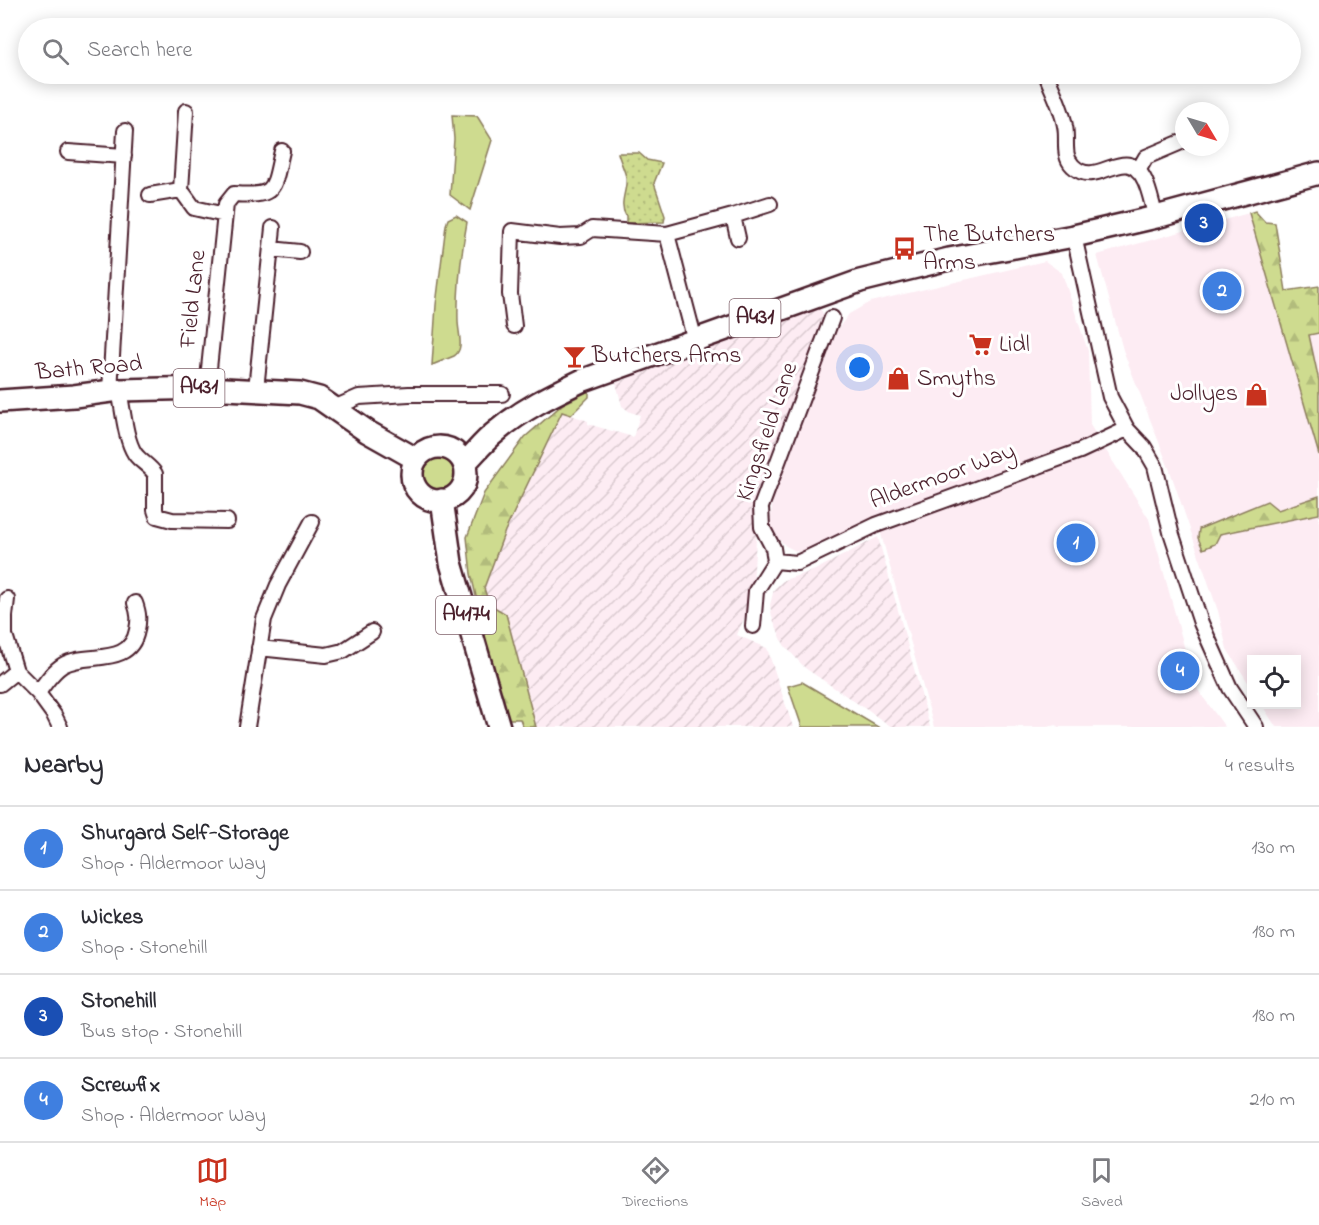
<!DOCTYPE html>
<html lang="en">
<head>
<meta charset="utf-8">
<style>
	body { margin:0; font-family:"Indie Flower",sans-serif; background:#f2f2f3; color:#2b2b33 }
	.controls { position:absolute; right:18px; bottom:18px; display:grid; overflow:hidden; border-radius:0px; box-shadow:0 3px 15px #0003 }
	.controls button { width:54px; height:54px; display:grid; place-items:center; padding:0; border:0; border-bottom:2px solid #e1e1e2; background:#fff; color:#2b2b33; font:30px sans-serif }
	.compass { position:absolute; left:1175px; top:102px; width:54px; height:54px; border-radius:50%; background:#fff; box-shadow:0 3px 15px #0003; rotate:128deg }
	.you { position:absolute; left:860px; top:368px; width:21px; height:21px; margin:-15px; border:4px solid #fff; border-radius:50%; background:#1a73e8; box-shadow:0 0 0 9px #1a73e833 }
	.badge { display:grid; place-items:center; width:39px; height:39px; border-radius:50%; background:#c8321e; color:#fff; font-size:20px; font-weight:700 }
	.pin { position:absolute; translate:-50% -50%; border:3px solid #fff; box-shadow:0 2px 6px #0006 }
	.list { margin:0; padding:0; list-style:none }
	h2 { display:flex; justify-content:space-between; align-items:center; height:78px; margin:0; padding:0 24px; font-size:26px }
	h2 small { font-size:20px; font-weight:400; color:#7c7c81 }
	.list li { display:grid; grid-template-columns:39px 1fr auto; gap:18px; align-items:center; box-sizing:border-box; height:84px; padding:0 24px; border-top:2px solid #e1e1e2 }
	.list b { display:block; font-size:22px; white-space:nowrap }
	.list p { margin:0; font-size:20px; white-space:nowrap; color:#7c7c81 }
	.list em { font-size:20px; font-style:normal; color:#7c7c81 }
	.icon { flex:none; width:33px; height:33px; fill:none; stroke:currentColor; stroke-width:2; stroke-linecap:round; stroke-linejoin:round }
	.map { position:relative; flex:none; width:1319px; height:727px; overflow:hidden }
	.search { position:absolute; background:#fff; box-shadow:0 3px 15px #0003; left:18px; right:18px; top:18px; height:66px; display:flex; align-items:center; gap:15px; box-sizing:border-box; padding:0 21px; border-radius:33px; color:#7c7c81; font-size:22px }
	.sheet { height:414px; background:#fff }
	nav { display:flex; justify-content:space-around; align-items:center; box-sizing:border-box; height:84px; border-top:2px solid #e1e1e2; background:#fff; font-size:16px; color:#7c7c81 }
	nav a { display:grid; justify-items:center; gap:3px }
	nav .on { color:#c8321e }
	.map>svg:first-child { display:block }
	.built { fill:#fdecf3 }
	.industrial { fill:url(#industrial-furrows) }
	.grass { fill:#cedb8f; stroke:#8c7d5d; stroke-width:1.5 }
	.forest { fill:url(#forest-firs); stroke:#8c7d5d; stroke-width:1.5 }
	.park { fill:url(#park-dots); stroke:#8c7d5d; stroke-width:1.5 }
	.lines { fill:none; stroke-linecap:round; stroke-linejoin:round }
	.minor-casing { stroke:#4a1f2b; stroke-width:18 }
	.primary-casing { stroke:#4a1f2b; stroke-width:26 }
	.minor { stroke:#fff; stroke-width:14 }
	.primary { stroke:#fff; stroke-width:21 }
	.labels { text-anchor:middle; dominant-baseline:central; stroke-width:6; stroke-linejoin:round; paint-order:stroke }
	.shield { fill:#fff; stroke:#80626b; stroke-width:1.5 }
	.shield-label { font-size:22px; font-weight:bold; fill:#4a1f2b }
	.poi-label { font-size:24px; fill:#4a1f2b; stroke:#fff; text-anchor:start }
	.street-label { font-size:24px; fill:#4a1f2b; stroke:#fff }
</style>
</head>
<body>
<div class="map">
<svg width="1319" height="727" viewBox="0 0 1319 727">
	<defs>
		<pattern id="industrial-furrows" width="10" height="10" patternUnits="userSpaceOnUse" patternTransform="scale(1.5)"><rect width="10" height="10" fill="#fdecf3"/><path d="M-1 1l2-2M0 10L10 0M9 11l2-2" fill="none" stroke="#dacad0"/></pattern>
		<pattern id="forest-firs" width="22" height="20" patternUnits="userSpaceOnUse" patternTransform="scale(1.5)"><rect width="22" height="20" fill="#cedb8f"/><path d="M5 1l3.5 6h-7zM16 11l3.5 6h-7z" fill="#b2bc7c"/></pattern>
		<pattern id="park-dots" width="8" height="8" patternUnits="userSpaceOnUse" patternTransform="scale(1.5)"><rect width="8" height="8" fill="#cedb8f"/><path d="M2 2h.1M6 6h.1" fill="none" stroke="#b2bc7c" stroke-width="1.8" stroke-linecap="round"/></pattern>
	</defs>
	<rect width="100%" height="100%" fill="#fff"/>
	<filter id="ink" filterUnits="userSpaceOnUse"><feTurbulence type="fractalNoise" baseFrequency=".0167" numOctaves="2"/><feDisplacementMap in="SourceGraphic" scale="12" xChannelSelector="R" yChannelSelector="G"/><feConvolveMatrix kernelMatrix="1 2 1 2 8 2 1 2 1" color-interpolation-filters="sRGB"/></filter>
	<g filter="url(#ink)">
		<path class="built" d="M1249 213 1319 455V496L1220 534 1319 514V727H1276L1262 705 1296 704V660H1252L1251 687 1227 649 1218 611 1169 468 1123 350 1097 255Z
			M1045 261 1062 273 1088 351 1090 425 1149 519 1195 686 1225 727H1058L1057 725 1047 727H934L876 516 810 549 798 552 786 546 773 534 770 525 774 490 837 330 849 314 870 302Z
			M1319 333V381L1309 335Z"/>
		<path class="industrial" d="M819 307 826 318 755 510 756 540 753 583 745 616 737 635 767 648 793 727H536L506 614 489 604 484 588 505 531 563 412 588 421V424L633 437 640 415 630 412 622 406 616 383Z
			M878 537 930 727H892L805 668 784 645 772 617 770 605 774 589 784 580 815 570Z"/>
		<path class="grass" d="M452 115 477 116 492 140 470 210 450 195 454 139Z
			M456 215 467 222C461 255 457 288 458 321 458 333 465 349 454 356L432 365 436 305 446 225 448 219Z
			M418 473a21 21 0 1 1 42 0a21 21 0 1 1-42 0Z
			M802 682 878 727H802L788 686Z"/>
		<path class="forest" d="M1255 211 1265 222 1275 223 1286 291 1319 286V333L1309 335 1319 381V455L1249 213Z
			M589 391V397L571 415 562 412 505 531 484 588 489 604 506 614 536 727H523L520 719H508L476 630 480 614 471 574 467 537 484 493 525 437 563 404Z
			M1319 496V514L1220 534 1215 544 1203 549 1198 538 1199 529 1267 501 1278 510Z"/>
		<path class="park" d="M618 153H639L647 160 662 163 654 183 665 216 664 222 626 223V216C618 202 628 191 626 177 625 171 620 161 618 153Z"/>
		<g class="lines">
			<defs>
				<path id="minor" d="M1046 74C1052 90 1062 108 1065 126 1068 139 1062 156 1073 166 1098 191 1126 140 1145 181 1150 192 1152 205 1156 217
					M186 111 181 190 194 208 225 215
					M68 152 124 156
					M1138 171 1146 157 1179 143
					M150 195 181 190
					M733 216 770 204
					M1074 236 1110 397 1127 429 1144 447 1155 466 1171 532 1201 623 1230 688 1256 727
					M271 249 300 252
					M514 326 510 294 512 231 560 237 581 236 592 229 667 234
					M695 341 667 234 733 216 738 238
					M207 388 226 204 234 194C277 197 273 190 282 151
					M256 389 273 228
					M119 390C123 408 125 439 135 454 141 462 150 466 155 474V510L157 516 172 520 227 521
					M110 391 125 131
					M334 408 359 397 409 394H502
					M775 561 797 563 876 525 1080 451 1127 429
					M7 599 5 616V635L16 671 38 693 54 715 60 727
					M753 626 756 591 775 561 773 548 762 527 761 507 832 318
					M259 648 326 655 343 651 372 632
					M0 684 16 671
					M38 693C45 683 53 671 63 665 87 651 130 668 137 630 139 620 139 614 135 603
					M247 727 264 619 278 585 312 522"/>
				<path id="primary" d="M0 401 74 396 119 390 207 388 300 393 319 398 368 432 416 459
					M412 474a27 27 0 1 1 54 0a27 27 0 1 1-54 0Z
					M464 464C475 453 485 440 497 431 523 409 552 395 581 381L860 281 949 259 1074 236 1156 217 1319 173
					M442 500 451 563 499 727"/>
			</defs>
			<use href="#minor" class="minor-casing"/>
			<use href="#primary" class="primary-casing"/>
			<use href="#minor" class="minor"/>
			<use href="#primary" class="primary"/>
		</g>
	</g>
	<defs>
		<symbol id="bus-bare" viewBox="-9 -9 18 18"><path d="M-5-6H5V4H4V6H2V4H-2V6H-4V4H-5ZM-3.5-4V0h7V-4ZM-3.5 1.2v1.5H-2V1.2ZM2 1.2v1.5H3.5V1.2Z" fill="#c8321e" stroke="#fff" stroke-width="2.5" paint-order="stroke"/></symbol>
		<symbol id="supermarket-bare" viewBox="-9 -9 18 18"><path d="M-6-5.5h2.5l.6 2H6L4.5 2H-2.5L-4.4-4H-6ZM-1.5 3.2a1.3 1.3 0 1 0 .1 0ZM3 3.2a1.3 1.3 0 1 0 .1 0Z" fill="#c8321e" stroke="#fff" stroke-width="2.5" paint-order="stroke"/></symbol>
		<symbol id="bar-bare" viewBox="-9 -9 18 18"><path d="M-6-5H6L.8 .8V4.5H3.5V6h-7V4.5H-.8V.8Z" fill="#c8321e" stroke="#fff" stroke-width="2.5" paint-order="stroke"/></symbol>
		<symbol id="shop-bare" viewBox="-9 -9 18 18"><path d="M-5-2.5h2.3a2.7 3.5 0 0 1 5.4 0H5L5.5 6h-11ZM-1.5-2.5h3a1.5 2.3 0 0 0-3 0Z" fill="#c8321e" stroke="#fff" stroke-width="2.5" paint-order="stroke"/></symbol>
	</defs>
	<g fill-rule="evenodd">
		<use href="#bus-bare" x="888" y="232" width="33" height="33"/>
		<use href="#supermarket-bare" x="964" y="328" width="33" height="33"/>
		<use href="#bar-bare" x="558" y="340" width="33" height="33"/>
		<use href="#shop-bare" x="882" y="362" width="33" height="33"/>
		<use href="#shop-bare" x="1240" y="378" width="33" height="33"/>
	</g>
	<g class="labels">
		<g class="shield">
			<rect x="729.5" y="299" width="51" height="38" rx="4.5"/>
			<rect x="173.5" y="369" width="51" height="38" rx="4.5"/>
			<rect x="436" y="596" width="60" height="38" rx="4.5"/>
		</g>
		<g class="shield-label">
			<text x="755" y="318">A431</text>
			<text x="199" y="388">A431</text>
			<text x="466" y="615">A4174</text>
		</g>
		<g class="poi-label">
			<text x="923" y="235">The Butchers<tspan x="923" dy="28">Arms</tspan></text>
			<text x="999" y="345">Lidl</text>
			<text x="592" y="356">Butchers Arms</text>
			<text x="917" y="379">Smyths</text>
			<text x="1238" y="394" text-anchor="end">Jollyes</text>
		</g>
		<g class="street-label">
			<text transform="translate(194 299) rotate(-84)">Field Lane</text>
			<text transform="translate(89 369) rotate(-5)">Bath Road</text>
			<text transform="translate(768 432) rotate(-71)">Kingsfield Lane</text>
			<text transform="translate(943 477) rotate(-20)">Aldermoor Way</text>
		</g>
	</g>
</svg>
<div class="controls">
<button><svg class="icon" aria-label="locate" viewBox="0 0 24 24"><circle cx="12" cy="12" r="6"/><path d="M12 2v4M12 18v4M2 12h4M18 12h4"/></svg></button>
</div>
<svg class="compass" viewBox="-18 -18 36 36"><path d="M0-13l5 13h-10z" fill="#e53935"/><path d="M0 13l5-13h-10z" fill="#7c7c81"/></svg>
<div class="you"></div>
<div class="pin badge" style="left:1076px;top:543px;background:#3f7fe0">1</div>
<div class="pin badge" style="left:1222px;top:291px;background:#3f7fe0">2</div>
<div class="pin badge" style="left:1204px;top:223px;background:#1a4fb4">3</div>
<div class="pin badge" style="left:1180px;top:671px;background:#3f7fe0">4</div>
<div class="search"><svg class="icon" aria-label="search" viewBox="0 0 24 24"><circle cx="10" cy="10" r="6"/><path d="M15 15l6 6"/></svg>Search here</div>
</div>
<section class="sheet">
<h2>Nearby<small>4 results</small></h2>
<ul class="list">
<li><span class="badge" style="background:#3f7fe0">1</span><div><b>Shurgard Self-Storage</b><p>Shop · Aldermoor Way</p></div><em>130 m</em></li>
<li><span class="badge" style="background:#3f7fe0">2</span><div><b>Wickes</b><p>Shop · Stonehill</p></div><em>180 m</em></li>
<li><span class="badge" style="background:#1a4fb4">3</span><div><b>Stonehill</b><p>Bus stop · Stonehill</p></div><em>180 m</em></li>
<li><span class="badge" style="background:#3f7fe0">4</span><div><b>Screwfix</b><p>Shop · Aldermoor Way</p></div><em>210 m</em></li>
</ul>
</section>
<nav>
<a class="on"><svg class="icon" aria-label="map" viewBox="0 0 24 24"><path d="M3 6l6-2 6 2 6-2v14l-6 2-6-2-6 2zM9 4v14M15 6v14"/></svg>Map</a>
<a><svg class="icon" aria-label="directions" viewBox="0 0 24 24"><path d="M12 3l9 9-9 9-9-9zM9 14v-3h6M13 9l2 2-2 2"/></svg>Directions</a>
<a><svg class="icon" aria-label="saved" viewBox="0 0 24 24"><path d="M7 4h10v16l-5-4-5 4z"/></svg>Saved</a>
</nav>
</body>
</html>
